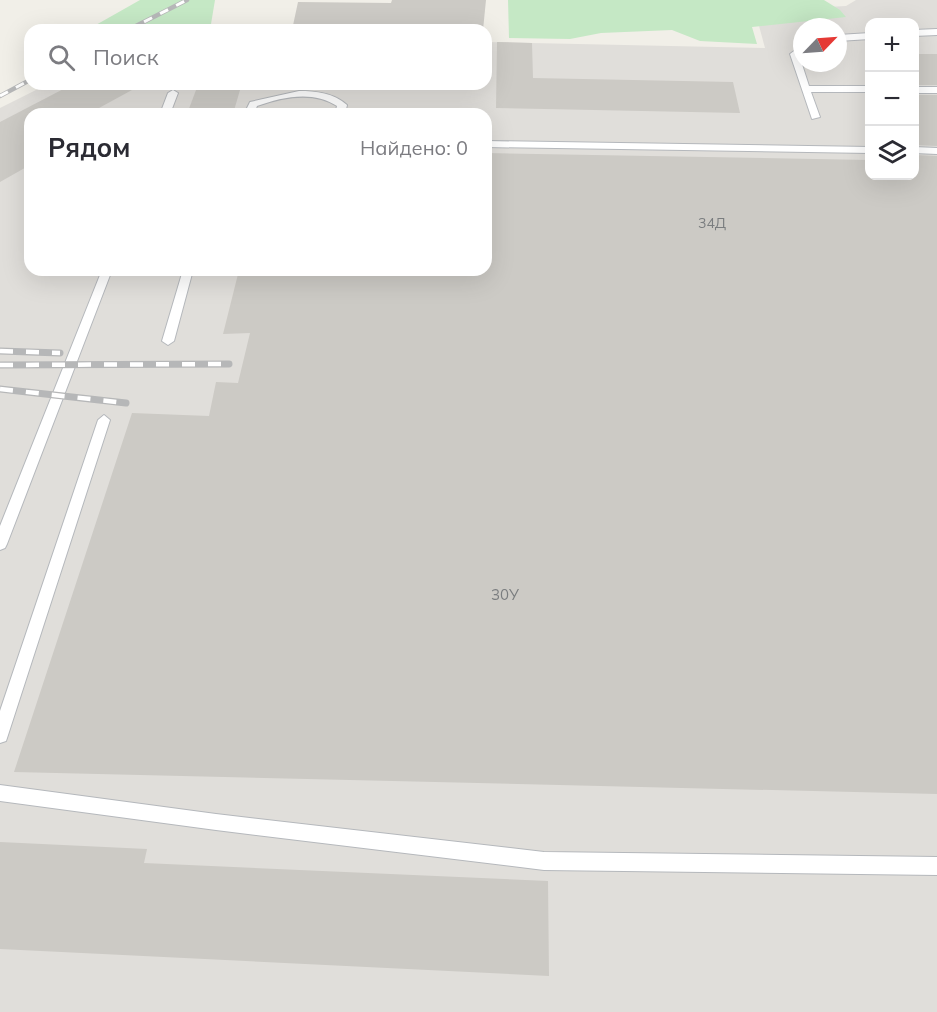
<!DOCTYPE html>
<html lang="ru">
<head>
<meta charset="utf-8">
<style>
	body { margin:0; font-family:Mulish,sans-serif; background:#f7f7f7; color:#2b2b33 }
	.controls { position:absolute; right:18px; top:18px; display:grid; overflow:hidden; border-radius:12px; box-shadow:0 6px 24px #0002 }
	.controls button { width:54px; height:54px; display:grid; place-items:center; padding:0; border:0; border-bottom:2px solid #e1e1e2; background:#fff; color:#2b2b33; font:30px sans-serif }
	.compass { position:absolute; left:793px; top:18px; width:54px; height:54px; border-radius:50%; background:#fff; box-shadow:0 6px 24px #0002; rotate:65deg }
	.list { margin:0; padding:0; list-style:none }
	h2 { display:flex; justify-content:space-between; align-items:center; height:78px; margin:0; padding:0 24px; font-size:26px }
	h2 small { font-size:20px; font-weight:400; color:#7c7c81 }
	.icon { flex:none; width:33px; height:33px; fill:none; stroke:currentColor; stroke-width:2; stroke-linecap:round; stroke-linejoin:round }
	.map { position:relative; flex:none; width:937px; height:1012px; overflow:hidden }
	.search { position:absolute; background:#fff; box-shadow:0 6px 24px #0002; left:24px; top:24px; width:468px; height:66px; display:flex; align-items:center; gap:15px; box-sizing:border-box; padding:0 21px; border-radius:18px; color:#7c7c81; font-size:22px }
	.panel { position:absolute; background:#fff; box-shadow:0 6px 24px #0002; left:24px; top:108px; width:468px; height:168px; border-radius:18px }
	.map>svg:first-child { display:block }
	.industrial { fill:#e0deda; fill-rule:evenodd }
	.green { fill:#c5e8c5 }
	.building { fill:#cccac5 }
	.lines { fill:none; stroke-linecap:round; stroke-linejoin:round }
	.service-casing { stroke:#b5b8bc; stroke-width:2 }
	.service { fill:#fff; fill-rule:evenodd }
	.rail-far1-casing { stroke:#b6b7b8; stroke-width:4.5 }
	.rail-casing { stroke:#b6b7b8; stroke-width:7 }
	.rail-far1 { stroke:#fff; stroke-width:3; stroke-dasharray:9; stroke-linecap:butt }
	.rail { stroke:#fff; stroke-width:4.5; stroke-dasharray:13; stroke-linecap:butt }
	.labels { text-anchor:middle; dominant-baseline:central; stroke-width:5; stroke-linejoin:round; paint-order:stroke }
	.far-number-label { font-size:14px; fill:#7a7d7f }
	.number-label { font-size:15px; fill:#7a7d7f }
</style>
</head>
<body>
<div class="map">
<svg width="937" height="1012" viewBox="0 0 937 1012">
	<rect width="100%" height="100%" fill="#f1efe8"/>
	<path class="industrial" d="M856 0H937V1012H0V108L48 84H486V42L765 48 755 11 846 6ZM870 22H914V176H870ZM802 27H838V63H802ZM30 114H486V270H30Z"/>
	<path class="green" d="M140 0H215L210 30H87Z
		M508 0H824L840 10 846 17 752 27 757 44 700 41 672 30 601 33 570 39 509 38Z"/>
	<path class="building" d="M392 0H486L483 30H292L298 2 391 3Z
		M497 42 532 43 533 78 733 82 740 113 496 108Z
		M915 54H937V85H915Z
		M73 84H143L88 114H30V165L0 182V122Z
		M196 90H240L233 114H187Z
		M915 95H937V146L915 145Z
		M486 153 870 160V176H915V155L937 156V794L14 772 132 413 209 416 216 382 238 383 250 333 223 334 239 270H486Z
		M0 842 147 849 144 863 548 881 549 976 0 949Z"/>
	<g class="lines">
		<defs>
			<path id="service" d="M937 29V35L914 36V30Z
				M870 33V39L838 41V35Z
				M802 45V52L799 55 809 86H870V92H811L820 117 812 119 790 54Z
				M914 87H937V93H914Z
				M173 90 178 93 170 114H160L168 93Z
				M299 91C316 91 334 93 347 105L345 114H335L337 106C313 90 282 97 257 106L254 114H244L250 102Z
				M486 141 870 147V153L486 147Z
				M914 147 937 148V154L914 153Z
				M102 270H112L7 544 5 548 0 550V526Z
				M183 270H193L174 341 168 345 162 341Z
				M104 415 110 420 8 735 6 741 0 743V711L98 420Z
				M0 785 216 814 544 852 937 857V875L544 870 216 830 0 801Z"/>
		</defs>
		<use href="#service" class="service-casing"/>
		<use href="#service" class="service"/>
		<defs>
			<path id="rail-far1" d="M128 30 187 0
				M0 96 30 80"/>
			<path id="rail" d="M0 351 60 353
				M0 365 229 364
				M0 389 126 403"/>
		</defs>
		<use href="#rail-far1" class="rail-far1-casing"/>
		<use href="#rail" class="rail-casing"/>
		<use href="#rail-far1" class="rail-far1"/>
		<use href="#rail" class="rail"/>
	</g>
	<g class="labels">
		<g class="far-number-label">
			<text x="712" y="223">34Д</text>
		</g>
		<g class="number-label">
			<text x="505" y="594">30У</text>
		</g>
	</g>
</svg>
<div class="controls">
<button>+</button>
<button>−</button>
<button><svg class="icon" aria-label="layers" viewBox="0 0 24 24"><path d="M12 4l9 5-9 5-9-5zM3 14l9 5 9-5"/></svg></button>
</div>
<svg class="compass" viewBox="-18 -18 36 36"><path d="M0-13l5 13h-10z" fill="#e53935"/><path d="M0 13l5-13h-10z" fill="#7c7c81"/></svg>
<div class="search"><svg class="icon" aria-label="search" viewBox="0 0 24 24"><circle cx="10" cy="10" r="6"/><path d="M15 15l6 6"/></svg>Поиск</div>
<section class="panel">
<h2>Рядом<small>Найдено: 0</small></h2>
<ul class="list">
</ul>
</section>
</div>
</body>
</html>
